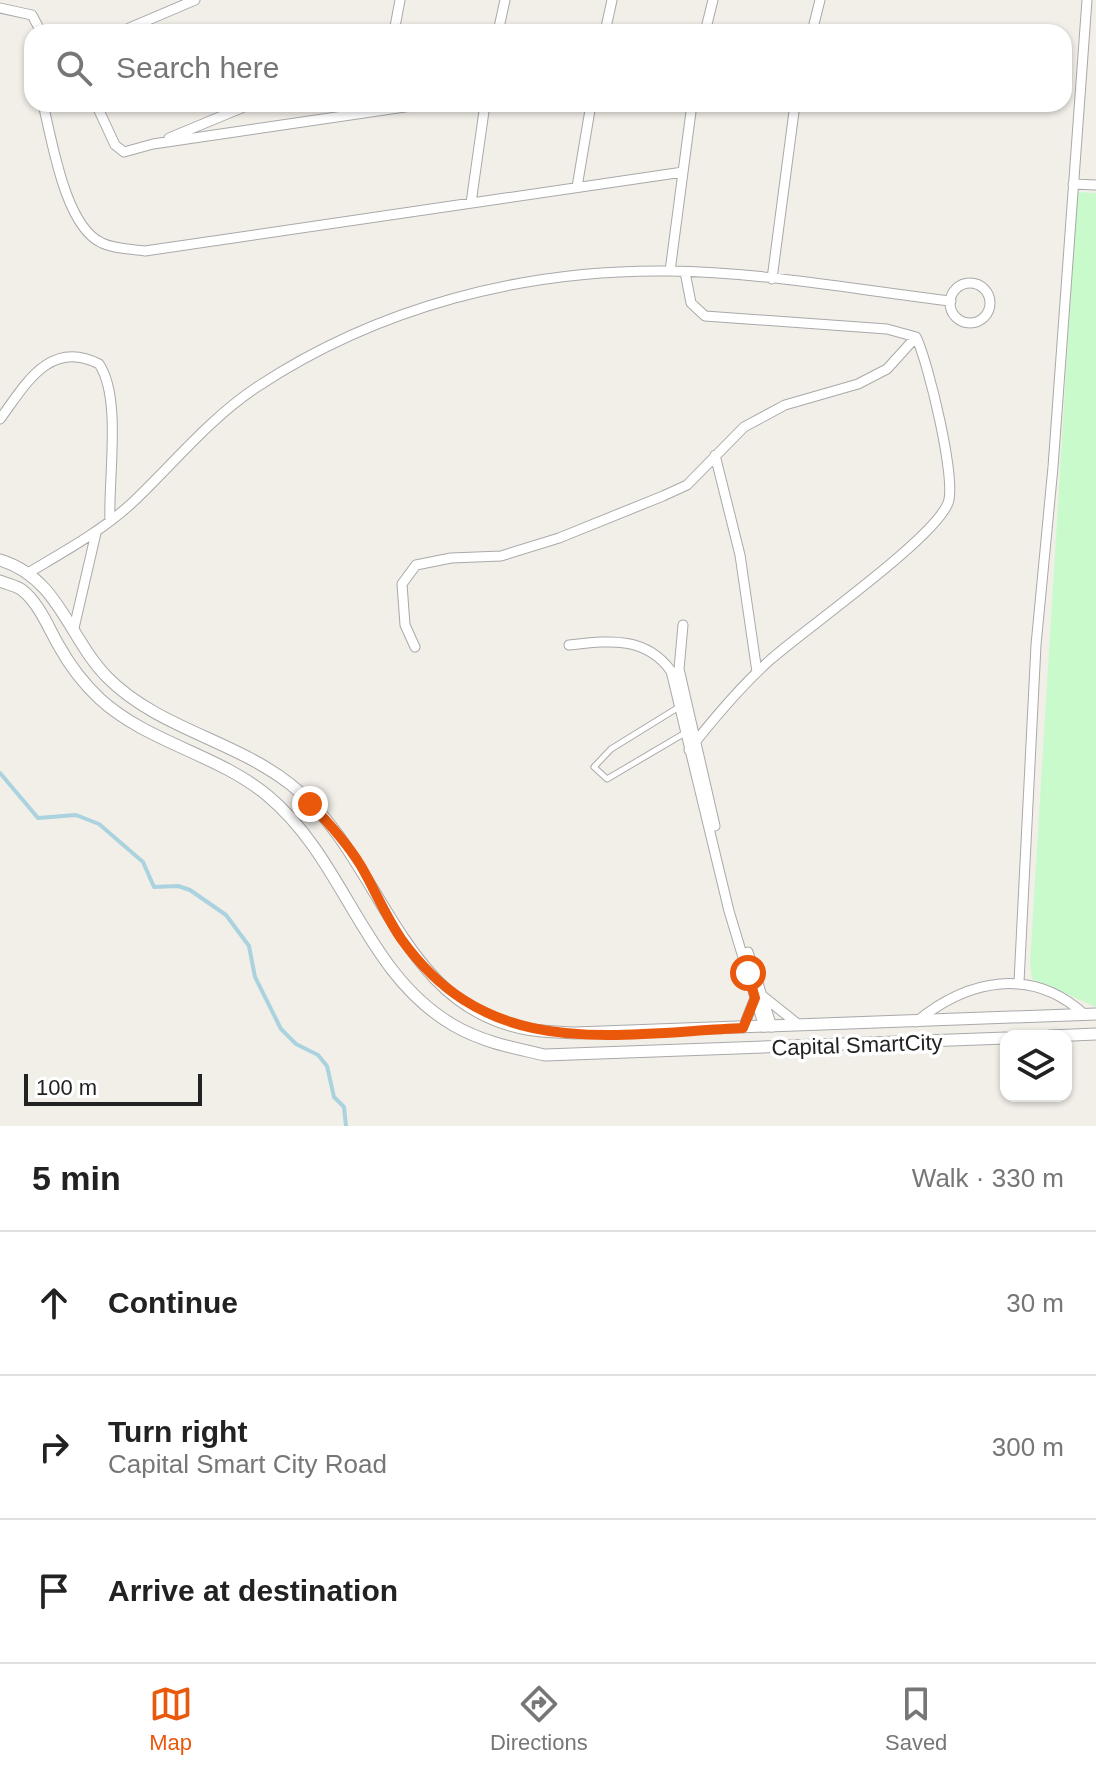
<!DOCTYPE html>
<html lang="en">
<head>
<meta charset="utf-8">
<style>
	body { margin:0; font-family:Helvetica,sans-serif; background:#f2f2f2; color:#222 }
	.controls { position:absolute; right:24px; bottom:24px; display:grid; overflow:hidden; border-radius:16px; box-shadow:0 2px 6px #0004 }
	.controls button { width:72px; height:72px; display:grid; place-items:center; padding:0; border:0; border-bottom:2px solid #e0e0e0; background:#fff; color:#222; font:40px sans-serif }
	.scale { position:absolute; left:24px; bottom:20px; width:178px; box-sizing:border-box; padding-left:8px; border:4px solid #222; border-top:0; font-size:22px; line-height:28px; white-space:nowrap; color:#222; -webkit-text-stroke:6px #fff; paint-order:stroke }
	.stop { position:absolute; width:24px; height:24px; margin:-18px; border:6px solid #ea580c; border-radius:50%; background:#fff }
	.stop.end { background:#ea580c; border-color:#fff; box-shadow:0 2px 8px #0008 }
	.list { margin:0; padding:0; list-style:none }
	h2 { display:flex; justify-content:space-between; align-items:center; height:104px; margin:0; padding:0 32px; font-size:34px }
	h2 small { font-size:26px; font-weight:400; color:#767676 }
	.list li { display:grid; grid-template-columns:52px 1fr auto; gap:24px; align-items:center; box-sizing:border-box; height:144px; padding:0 32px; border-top:2px solid #e0e0e0 }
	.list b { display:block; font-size:30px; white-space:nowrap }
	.list p { margin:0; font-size:26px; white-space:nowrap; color:#767676 }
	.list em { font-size:26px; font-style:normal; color:#767676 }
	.icon { flex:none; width:44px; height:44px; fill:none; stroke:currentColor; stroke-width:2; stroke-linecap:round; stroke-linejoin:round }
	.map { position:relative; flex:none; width:1096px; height:1126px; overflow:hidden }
	.search { position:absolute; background:#fff; box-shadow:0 2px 6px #0004; left:24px; right:24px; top:24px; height:88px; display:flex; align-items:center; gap:20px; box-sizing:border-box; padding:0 28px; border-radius:24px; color:#767676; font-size:30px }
	.sheet { height:536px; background:#fff }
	nav { display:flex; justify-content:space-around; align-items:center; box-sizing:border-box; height:112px; border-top:2px solid #e0e0e0; background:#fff; font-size:22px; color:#767676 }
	nav a { display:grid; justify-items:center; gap:4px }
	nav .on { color:#ea580c }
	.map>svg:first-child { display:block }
	.park { fill:#c8facc }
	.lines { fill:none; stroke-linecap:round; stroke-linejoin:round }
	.stream { stroke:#aad3df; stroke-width:4 }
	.service-casing { stroke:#a9a9a9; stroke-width:7 }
	.minor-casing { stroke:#a9a9a9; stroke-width:11 }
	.tertiary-casing { stroke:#a9a9a9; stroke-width:13 }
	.service { stroke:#fff; stroke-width:5 }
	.minor { stroke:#fff; stroke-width:9 }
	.tertiary { stroke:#fff; stroke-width:11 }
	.route { stroke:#ea580c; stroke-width:10 }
	.labels { text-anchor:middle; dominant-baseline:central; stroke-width:7; stroke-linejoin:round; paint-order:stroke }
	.street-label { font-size:22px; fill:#222; stroke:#fff }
</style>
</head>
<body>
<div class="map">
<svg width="1096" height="1126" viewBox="0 0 1096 1126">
	<rect width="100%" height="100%" fill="#f2efe9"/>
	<path class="park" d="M1077 192 1096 193V1007L1032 979 1030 963Z"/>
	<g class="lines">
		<path class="stream" d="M0 773 38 818 76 815 99 824 143 862 154 887 178 886 190 890 226 915 249 946 255 977 281 1029 296 1044 318 1055 327 1066 334 1097 344 1107 346 1126"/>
		<defs>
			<path id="service" d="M679 707 611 749 594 767 607 779 685 733"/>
			<path id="minor" d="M0 8 32 15 41 32
				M120 32 195 0
				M394 32 400 0
				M498 32 505 0
				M605 32 612 0
				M705 32 713 0
				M812 32 820 0
				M43 104C52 140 65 227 102 243 114 249 132 249 145 251L683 172
				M96 104 115 145 124 152 153 144 425 104
				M169 138 251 104
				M1073 184 1096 185
				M577 187 591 104
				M471 203 485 104
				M670 271 692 104
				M685 272 691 303 705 316 887 329 916 337C928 361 957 481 948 503 934 539 806 628 770 660 740 687 714 718 689 750
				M772 279 795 104
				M950 303a20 20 0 1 1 40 0a20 20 0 1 1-40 0Z
				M0 419C24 387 49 338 99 364 122 398 108 478 110 521
				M715 455 740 555 757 672
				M28 573C65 551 102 531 133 502 174 463 209 419 257 387 378 307 524 269 669 271 763 272 857 290 951 301
				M683 625 679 669 715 826
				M74 628 96 533
				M569 645C607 641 645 635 671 671L729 911 764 1027
				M415 647 405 625 402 584 416 565 451 558 501 556 559 538 663 496 687 485 744 427 785 405 858 384 887 369 916 337
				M748 952 772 1027
				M1019 982 1036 645 1053 467 1087 0
				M764 997 799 1025
				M916 1022C968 979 1032 966 1085 1015
				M743 1028 755 998"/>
			<path id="tertiary" d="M0 560C59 578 68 637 107 677 157 728 234 740 290 784 382 855 397 1006 527 1029 543 1032 559 1032 575 1033L1096 1014
				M0 581C7 584 17 586 22 590 39 603 49 629 59 646 70 666 83 683 100 699 148 743 218 754 268 796 346 861 363 972 453 1025 482 1042 514 1048 545 1055L1006 1038
				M1050 1036 1096 1034"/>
		</defs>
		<use href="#service" class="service-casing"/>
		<use href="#minor" class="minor-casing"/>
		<use href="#tertiary" class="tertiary-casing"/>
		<use href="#service" class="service"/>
		<use href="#minor" class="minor"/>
		<use href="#tertiary" class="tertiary"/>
	</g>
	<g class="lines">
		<path class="route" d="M310 804C329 823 347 843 361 866 375 890 386 917 402 940 490 1062 611 1034 743 1028L755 998 748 973"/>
	</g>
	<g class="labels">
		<g class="street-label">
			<text transform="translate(857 1045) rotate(-2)">Capital SmartCity</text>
		</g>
	</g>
</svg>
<div class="controls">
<button><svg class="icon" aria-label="layers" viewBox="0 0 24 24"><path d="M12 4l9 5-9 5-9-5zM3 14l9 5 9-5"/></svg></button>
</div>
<div class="scale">100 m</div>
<div class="stop" style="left:748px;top:973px"></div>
<div class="stop end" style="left:310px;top:804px"></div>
<div class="search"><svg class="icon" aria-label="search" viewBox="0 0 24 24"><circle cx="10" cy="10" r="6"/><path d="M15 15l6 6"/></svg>Search here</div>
</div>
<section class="sheet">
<h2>5 min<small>Walk · 330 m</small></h2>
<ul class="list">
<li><svg class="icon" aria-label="ahead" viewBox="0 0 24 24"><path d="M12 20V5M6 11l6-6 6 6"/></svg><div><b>Continue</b></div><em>30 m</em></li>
<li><svg class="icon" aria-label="right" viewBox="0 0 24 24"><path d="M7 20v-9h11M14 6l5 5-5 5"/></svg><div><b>Turn right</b><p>Capital Smart City Road</p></div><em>300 m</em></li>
<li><svg class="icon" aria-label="arrive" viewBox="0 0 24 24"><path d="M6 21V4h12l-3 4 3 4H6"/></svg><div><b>Arrive at destination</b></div></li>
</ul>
</section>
<nav>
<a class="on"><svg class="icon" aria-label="map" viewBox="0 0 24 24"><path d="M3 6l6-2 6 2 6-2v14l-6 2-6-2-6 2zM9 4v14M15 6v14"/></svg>Map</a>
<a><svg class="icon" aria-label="directions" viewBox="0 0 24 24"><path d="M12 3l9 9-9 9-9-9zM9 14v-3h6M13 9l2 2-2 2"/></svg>Directions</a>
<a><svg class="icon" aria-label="saved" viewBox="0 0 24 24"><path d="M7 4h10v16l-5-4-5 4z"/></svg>Saved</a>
</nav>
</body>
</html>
